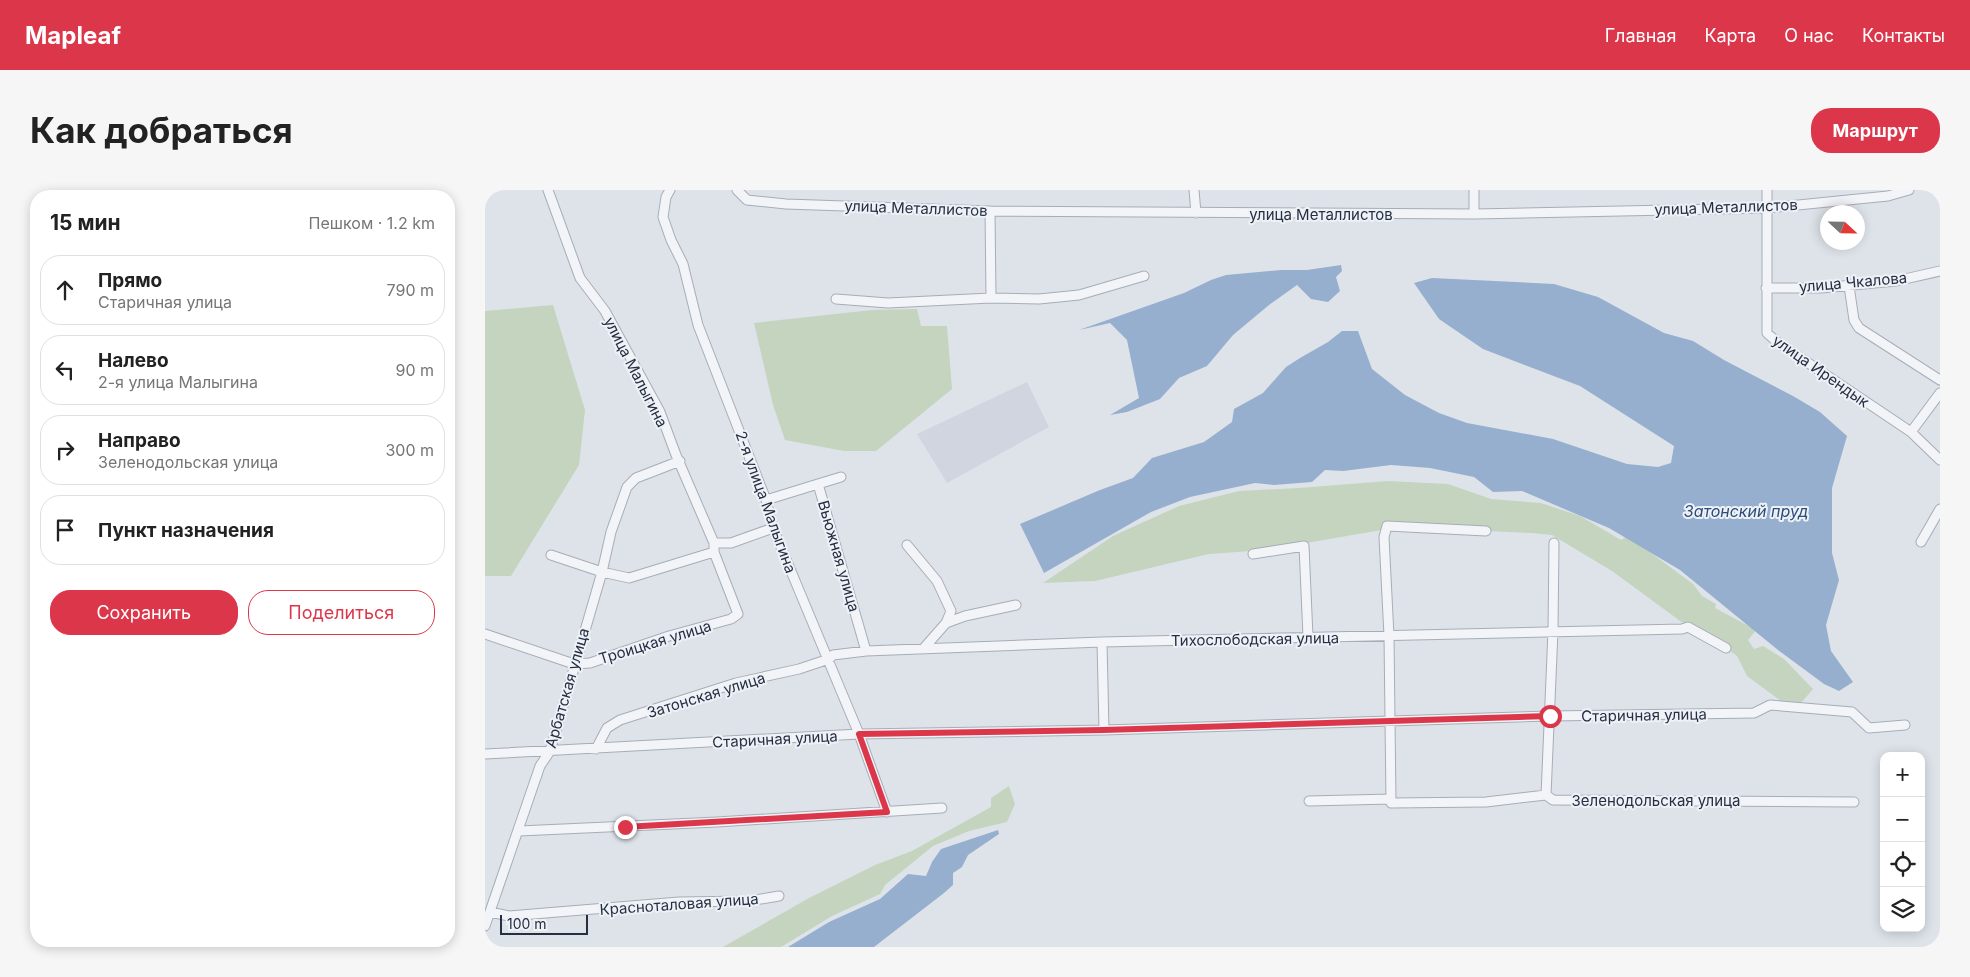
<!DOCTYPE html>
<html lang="ru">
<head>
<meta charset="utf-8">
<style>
	body { margin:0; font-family:Inter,sans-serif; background:#f6f6f6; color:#222 }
	.controls { position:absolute; right:15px; bottom:15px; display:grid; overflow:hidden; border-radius:10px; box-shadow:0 2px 12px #0003 }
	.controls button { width:45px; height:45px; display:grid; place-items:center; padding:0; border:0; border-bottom:1px solid #e0e0e0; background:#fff; color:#222; font:25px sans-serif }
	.compass { position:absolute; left:1335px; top:15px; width:45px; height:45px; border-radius:50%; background:#fff; box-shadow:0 2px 12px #0003; rotate:112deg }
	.scale { position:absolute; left:15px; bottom:12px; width:88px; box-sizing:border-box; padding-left:5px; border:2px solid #262f42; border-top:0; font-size:14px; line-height:18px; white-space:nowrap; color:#262f42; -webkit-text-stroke:4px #eef2f7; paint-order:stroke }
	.stop { position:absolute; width:15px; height:15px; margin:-11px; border:4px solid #dc364b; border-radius:50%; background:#fff }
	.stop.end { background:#dc364b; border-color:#fff; box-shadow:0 1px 5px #0008 }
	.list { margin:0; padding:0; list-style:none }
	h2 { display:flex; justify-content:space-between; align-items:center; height:65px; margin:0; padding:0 20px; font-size:21px }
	h2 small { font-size:16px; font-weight:400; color:#767676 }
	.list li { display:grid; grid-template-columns:32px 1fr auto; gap:15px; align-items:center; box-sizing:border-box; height:70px; margin:0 10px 10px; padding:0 10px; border:1px solid #e0e0e0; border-radius:20px }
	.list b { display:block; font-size:19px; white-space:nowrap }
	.list p { margin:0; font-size:16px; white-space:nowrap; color:#767676 }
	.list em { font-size:16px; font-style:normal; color:#767676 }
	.actions { display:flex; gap:10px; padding:15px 20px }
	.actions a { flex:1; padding:11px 0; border:1px solid #dc364b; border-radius:20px; text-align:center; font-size:18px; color:#dc364b }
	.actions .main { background:#dc364b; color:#fff }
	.icon { flex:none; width:28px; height:28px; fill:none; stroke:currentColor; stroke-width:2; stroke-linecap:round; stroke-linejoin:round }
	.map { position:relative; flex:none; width:1455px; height:757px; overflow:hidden; border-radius:20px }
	header { display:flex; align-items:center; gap:30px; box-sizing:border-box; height:70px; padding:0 25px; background:#dc364b; color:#fff }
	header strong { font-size:24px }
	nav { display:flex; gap:28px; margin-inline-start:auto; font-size:18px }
	.intro { display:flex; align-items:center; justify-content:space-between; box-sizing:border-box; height:120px; padding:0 30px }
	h1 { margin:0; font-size:35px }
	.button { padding:12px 22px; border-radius:20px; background:#dc364b; color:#fff; font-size:18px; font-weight:700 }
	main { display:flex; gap:30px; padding:0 30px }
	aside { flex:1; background:#fff; border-radius:20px; box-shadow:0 2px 12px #0003 }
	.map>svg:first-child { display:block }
	.built { fill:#d0d5df }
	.green { fill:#c4d4bf }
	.water { fill:#96afce }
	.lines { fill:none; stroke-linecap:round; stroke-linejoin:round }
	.minor-casing { stroke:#a7adb8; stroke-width:11 }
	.minor { stroke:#f2f4f7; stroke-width:9 }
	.route { stroke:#dc364b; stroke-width:6 }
	.labels { text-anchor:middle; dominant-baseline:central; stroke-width:4; stroke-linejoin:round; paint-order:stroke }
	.street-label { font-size:15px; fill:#262f42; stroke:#eef2f7 }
	.water-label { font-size:16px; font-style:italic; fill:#2c4d7a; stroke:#eef2f7 }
</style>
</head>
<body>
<header>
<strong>Mapleaf</strong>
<nav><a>Главная</a><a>Карта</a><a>О нас</a><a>Контакты</a></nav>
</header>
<div class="intro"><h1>Как добраться</h1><a class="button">Маршрут</a></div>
<main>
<aside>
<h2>15 мин<small>Пешком · 1.2 km</small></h2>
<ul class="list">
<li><svg class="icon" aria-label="ahead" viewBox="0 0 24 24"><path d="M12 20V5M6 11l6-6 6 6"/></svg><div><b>Прямо</b><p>Старичная улица</p></div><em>790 m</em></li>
<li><svg class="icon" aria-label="left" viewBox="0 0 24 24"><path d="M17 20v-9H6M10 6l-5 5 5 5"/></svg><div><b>Налево</b><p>2-я улица Малыгина</p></div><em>90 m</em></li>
<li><svg class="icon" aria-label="right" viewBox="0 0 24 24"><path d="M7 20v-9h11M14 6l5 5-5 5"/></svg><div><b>Направо</b><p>Зеленодольская улица</p></div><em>300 m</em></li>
<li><svg class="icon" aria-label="arrive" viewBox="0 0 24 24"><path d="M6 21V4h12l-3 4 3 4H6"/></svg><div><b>Пункт назначения</b></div></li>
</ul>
<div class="actions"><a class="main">Сохранить</a><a>Поделиться</a></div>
</aside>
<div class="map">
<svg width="1455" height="757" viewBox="0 0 1455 757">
	<rect width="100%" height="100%" fill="#dee3ea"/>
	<path class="built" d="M542 192 564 237 462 293 432 244Z"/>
	<path class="green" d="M68 115 100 220 94 275 26 386H0V121Z
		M432 119 436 136H462L467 199 391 261H359L300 250 288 215 269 133 387 120Z
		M903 291 963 294 1006 309 1056 313 1095 326 1136 350 1143 346 1208 394 1217 406 1231 414 1230 418 1271 440 1263 450 1269 459 1278 456 1299 469 1328 499 1316 513 1304 517 1262 486 1252 466 1218 441 1206 439 1127 381 1067 345 1047 343 914 337 780 360 724 364 610 391 558 393 628 346 694 316 754 301 814 298Z
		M524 596 530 614 522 632 484 641 448 656 400 695 395 704 347 726 296 757H238L324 708 390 675 427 661 506 617V608Z"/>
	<path class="water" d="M856 75 857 81 851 87 855 101 843 112 826 109 812 95 784 115 748 145 722 176 694 188 675 209 642 222 625 225 654 208 642 150 625 133 594 140 699 103 726 90 741 85 796 80H822Z
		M947 88 1069 94 1113 107 1179 143 1208 151 1239 170 1308 206 1335 222 1362 246 1347 298V363L1354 390 1341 435 1346 461 1368 492 1354 501 1339 494 1293 460 1195 380 1124 338 1037 301 1008 302 989 287 945 278 906 275 858 281 840 280 827 292 789 295 770 293 705 307 666 322 559 383 535 334 615 300 648 288 667 268 719 252 747 232 749 219 778 203 801 177 815 168 843 152 857 141H873L887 179 920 205 954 223 982 233 1068 249 1142 274 1173 277 1186 273 1189 256 1095 196 998 159 954 129 929 93Z
		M513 640 514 644 483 665 477 677 468 683V695L459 703 389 757H303L344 732 395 709 423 684 441 686 447 672 456 659Z"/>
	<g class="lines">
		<defs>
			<path id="minor" d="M185 0 181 7 178 27 186 50 198 74 213 135 281 310 288 338 374 544 402 622
				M252 0 262 10 301 14 505 21 989 24 1282 18 1403 6 1424 0
				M709 0 711 23
				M989 0V24
				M1282 0V143L1292 152 1426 242 1455 270
				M505 21 506 108
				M1364 96 1369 130 1374 138 1455 190
				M1281 98H1336L1411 91 1455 81
				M351 109 403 113 506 108 554 109 594 105 659 86
				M1426 242 1455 203
				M333 294 356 287
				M281 310 333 294 381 461
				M1001 341 902 336 899 347 904 446 906 613 1001 612 1061 605
				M1436 352 1455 319
				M229 353H246L288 338
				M1069 353 1068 441 1061 605 1068 610 1369 612
				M422 355 452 391 466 421 461 433
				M768 364 819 356 823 447
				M66 365 117 382 144 388 229 362
				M0 444 89 474 105 473 184 446 246 429 253 424 229 362V353L191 265 175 222 120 121 95 88 63 0
				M617 452 619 540
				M439 458 461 433 480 426 531 415
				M111 559 122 538 135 530 251 493 314 479 344 469 348 465 381 461 617 452 1197 439 1203 437 1241 458
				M0 564 374 544 619 540 1065 526 1269 523 1285 515 1367 522 1384 538 1420 535
				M824 611 906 609
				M34 641 232 632 457 618
				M5 722 24 726 194 712 264 711 294 706
				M0 736 55 576 65 561 117 382 126 342 142 297 151 288 195 271"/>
		</defs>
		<use href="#minor" class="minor-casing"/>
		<use href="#minor" class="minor"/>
	</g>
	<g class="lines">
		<path class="route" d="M140 637 402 622 374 544 619 540 1065 526"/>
	</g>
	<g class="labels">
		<g class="street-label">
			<text transform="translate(1241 17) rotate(-2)">улица Металлистов</text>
			<text transform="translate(431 18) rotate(2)">улица Металлистов</text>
			<text x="836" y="24">улица Металлистов</text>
			<text transform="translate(1368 92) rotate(-5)">улица Чкалова</text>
			<text transform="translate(1336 181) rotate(35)">улица Ирендык</text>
			<text transform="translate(151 182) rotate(63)">улица Малыгина</text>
			<text transform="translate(281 312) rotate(70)">2-я улица Малыгина</text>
			<text transform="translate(354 366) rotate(74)">Вьюжная улица</text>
			<text transform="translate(770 449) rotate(-1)">Тихослободская улица</text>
			<text transform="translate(170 452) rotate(-17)">Троицкая улица</text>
			<text transform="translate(82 498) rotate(-74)">Арбатская улица</text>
			<text transform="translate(221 505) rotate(-17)">Затонская улица</text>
			<text transform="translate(1159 525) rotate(-1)">Старичная улица</text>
			<text transform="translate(290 549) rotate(-3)">Старичная улица</text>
			<text x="1171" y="610">Зеленодольская улица</text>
			<text transform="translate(194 714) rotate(-4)">Красноталовая улица</text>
		</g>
		<g class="water-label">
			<text x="1261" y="321">Затонский пруд</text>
		</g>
	</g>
</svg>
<div class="controls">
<button>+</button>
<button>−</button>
<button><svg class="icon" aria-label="locate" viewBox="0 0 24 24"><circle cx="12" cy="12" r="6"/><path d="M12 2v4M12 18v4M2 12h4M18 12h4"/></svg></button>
<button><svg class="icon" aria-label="layers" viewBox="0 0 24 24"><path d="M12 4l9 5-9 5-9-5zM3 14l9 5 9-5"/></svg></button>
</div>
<svg class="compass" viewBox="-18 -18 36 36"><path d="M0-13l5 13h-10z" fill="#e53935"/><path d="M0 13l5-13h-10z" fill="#767676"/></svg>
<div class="scale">100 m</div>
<div class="stop" style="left:1065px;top:526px"></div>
<div class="stop end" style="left:140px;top:637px"></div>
</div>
</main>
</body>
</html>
